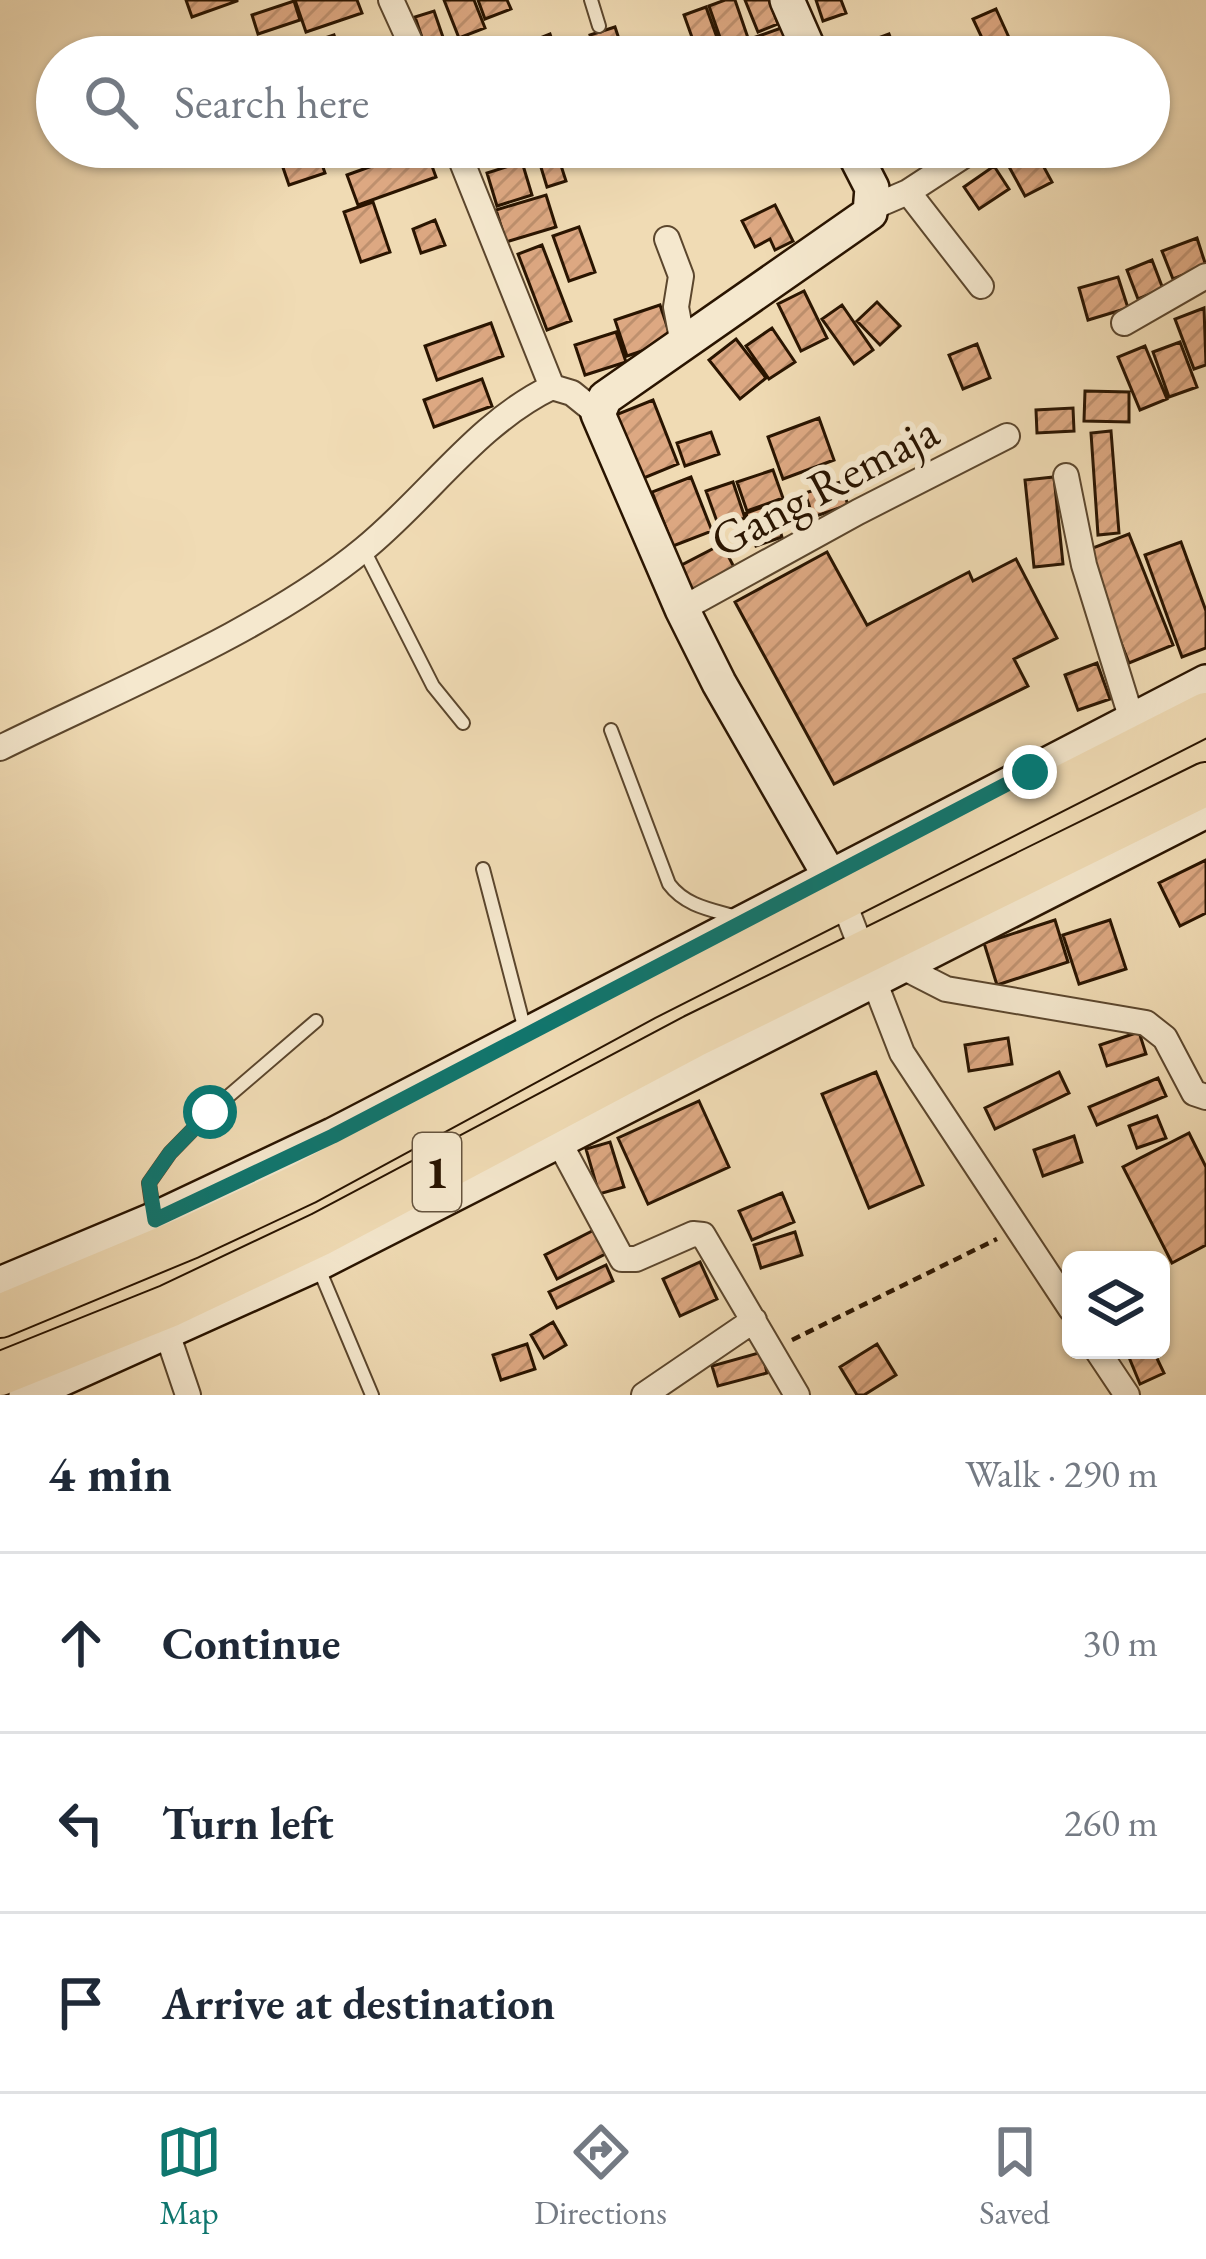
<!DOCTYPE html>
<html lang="en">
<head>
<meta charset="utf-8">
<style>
	body { margin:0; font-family:"EB Garamond",serif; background:#f6f6f7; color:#1f2937 }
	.controls { position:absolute; right:36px; bottom:36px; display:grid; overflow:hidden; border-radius:18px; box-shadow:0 3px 9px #0004 }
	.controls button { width:108px; height:108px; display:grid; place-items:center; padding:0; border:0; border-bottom:3px solid #e0e1e3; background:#fff; color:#1f2937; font:60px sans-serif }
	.stop { position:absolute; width:36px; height:36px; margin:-27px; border:9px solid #0f766e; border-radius:50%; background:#fff }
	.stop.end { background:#0f766e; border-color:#fff; box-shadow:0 3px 12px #0008 }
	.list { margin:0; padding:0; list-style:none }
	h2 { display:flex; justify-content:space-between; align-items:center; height:156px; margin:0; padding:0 48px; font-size:51px }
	h2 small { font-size:39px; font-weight:400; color:#747a83 }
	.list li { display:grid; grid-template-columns:78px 1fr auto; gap:36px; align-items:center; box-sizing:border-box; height:180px; padding:0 48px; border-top:3px solid #e0e1e3 }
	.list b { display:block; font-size:45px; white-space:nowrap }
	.list em { font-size:39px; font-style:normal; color:#747a83 }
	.icon { flex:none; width:66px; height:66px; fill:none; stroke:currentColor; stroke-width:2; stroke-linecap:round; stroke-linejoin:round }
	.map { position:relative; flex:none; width:1206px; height:1395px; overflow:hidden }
	.search { position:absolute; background:#fff; box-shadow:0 3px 9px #0004; left:36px; right:36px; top:36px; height:132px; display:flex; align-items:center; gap:30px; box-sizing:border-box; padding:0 42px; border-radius:66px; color:#747a83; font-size:45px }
	.sheet { height:696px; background:#fff }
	nav { display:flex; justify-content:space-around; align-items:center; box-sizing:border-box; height:168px; border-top:3px solid #e0e1e3; background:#fff; font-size:33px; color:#747a83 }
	nav a { display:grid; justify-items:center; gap:6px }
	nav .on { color:#0f766e }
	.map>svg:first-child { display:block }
	.building { fill:url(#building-hatch); stroke:#291400; stroke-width:3 }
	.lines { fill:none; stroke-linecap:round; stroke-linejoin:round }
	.lane-casing { stroke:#5b462d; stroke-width:16 }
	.street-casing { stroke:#5b462d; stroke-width:28 }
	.secondary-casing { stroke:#291400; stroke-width:38 }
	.highway-casing { stroke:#291400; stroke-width:46 }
	.path { stroke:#291400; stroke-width:4.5; stroke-dasharray:9 6; stroke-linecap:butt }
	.lane { stroke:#f5e8ce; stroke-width:12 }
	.street { stroke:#f5e8ce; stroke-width:24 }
	.secondary { stroke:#f5e8ce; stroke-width:33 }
	.highway { stroke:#f0dbb4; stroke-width:42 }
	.route { stroke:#0f766e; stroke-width:15 }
	.labels { text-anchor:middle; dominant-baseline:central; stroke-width:12; stroke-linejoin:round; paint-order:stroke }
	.shield { fill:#f5e8ce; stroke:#66543e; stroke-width:3 }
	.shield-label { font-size:45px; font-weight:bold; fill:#291400 }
	.street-label { font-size:48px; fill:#291400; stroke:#f5e8ce }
</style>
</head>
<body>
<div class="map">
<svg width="1206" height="1395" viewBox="0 0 1206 1395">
	<defs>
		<pattern id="building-hatch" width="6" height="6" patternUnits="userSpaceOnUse" patternTransform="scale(3)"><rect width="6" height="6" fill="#dda882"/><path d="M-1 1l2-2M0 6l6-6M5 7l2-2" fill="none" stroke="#be906e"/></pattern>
	</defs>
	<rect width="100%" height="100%" fill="#f0dbb4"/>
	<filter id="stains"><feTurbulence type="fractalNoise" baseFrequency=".00167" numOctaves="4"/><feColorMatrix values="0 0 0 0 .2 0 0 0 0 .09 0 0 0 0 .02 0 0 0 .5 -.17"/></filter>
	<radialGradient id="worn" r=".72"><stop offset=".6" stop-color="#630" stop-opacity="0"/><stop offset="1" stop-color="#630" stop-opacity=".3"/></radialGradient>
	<path class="building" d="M186 0H237V1L192 17Z
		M295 0H357L362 13 306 32Z
		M444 0H474L485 28 459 38Z
		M478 0H507L511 9 485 19Z
		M725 0H735L748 38 723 46 709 6Z
		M745 0H769L778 24 758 32Z
		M816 0H841L846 13 823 21Z
		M294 1 300 20 258 34 252 15Z
		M706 7 720 46 698 54 684 15Z
		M996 9 1016 53 1007 57H991L973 19Z
		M434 11 445 43 426 49 415 17Z
		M615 27 625 57H597L590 35Z
		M784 27 791 47 760 57 753 38Z
		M550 34 558 57H532L527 43Z
		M889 34 898 57H861L857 46Z
		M334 35 342 57H308L304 45Z
		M752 42 757 57H705V56Z
		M306 147H316L325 173 289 185 279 156Z
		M323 147H360L362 154 330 165Z
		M425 147 436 177 358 205 347 175Z
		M476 147H526L481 162Z
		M555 147 566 181 547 187 536 151Z
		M1010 147H1033L1052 182 1025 196 1001 152Z
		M522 162 532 195 497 206 487 173Z
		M994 166 1009 189 979 209 964 187Z
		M546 195 556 227 506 242 496 210Z
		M373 202 390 252 361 262 344 212Z
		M775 205 793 241 775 250 770 239 755 247 742 221Z
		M435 220 445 245 421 253 413 229Z
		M579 227 595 272 569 281 553 236Z
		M1197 238 1206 266 1173 279 1162 251Z
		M542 245 571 321 547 330 518 254Z
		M1152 260 1163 289 1138 299 1127 270Z
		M1118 277 1128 308 1088 320 1079 288Z
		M804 291 827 338 801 351 778 304Z
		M877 302 900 326 880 345 857 321Z
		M660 305 672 341 627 356 615 320Z
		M842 305 873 350 854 364 822 319Z
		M1204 308 1206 365 1194 369 1175 319Z
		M491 323 503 356 437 380 425 346Z
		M772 328 795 362 769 379 746 346Z
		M616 332 626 362 585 375 575 345Z
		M736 339 766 378 740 399 709 360Z
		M1180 342 1197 387 1169 397 1153 352Z
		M977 344 990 378 963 389 949 355Z
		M1145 346 1167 399 1140 410 1118 357Z
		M482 379 492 406 434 427 424 400Z
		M1085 391 1129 392V422L1084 421Z
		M653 400 678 464 634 482 608 418Z
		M1073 408 1074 431 1037 433 1036 410Z
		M819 418 834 460 783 479 768 437Z
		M1111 431 1119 533 1098 535 1091 433Z
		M711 432 719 454 685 466 677 443Z
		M773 470 783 498 747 511 737 482Z
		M691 477 712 531 673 546 652 492Z
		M1054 477 1063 564 1034 567 1025 480Z
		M733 482 745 518 719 527 706 491Z
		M840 482 848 505 813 517 805 493Z
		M772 504 782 537 756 546 746 513Z
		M1129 534 1173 645 1129 663 1085 551Z
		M1181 542 1206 611V648L1182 657 1145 555Z
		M722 544 735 569 689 593 676 568Z
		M827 552 867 625 969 572 973 581 1016 559 1057 638 1014 659 1028 686 834 784 735 602Z
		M1097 663 1110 699 1078 710 1065 675Z
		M1206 860V913L1180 926 1159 883Z
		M1055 920 1068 962 997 985 984 943Z
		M1110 920 1126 969 1079 984 1063 935Z
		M1139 1032 1146 1054 1107 1066 1100 1045Z
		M1008 1038 1012 1064 969 1071 965 1045Z
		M876 1072 923 1185 869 1208 822 1094Z
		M1059 1072 1069 1093 995 1129 985 1108Z
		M1158 1078 1166 1096 1097 1125 1089 1107Z
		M699 1101 729 1167 648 1204 618 1138Z
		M1157 1116 1166 1138 1137 1148 1129 1126Z
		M1189 1133 1206 1167V1245L1172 1263 1123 1167Z
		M1074 1136 1082 1162 1043 1176 1034 1150Z
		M610 1142 624 1187 599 1194 586 1149Z
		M782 1193 794 1222 752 1240 739 1211Z
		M600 1227 611 1251 557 1279 545 1255Z
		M795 1232 802 1255 761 1268 754 1245Z
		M700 1262 717 1299 680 1316 663 1279Z
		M606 1265 613 1281 557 1308 549 1292Z
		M553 1322 566 1345 544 1358 531 1335Z
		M527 1344 535 1369 501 1380 493 1355Z
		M877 1344 896 1375 864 1395H857L840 1367Z
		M1126 1350H1153L1164 1373 1140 1384Z
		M762 1352 767 1373 718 1386 712 1366Z"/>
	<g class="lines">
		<defs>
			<path id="lane" d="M591 0 599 26
				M364 550 433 686 463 723
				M611 730 669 884C686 907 714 910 740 918
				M483 869 526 1034
				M154 1218 149 1183 170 1153 210 1112 316 1021
				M319 1269 372 1395"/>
			<path id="street" d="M391 0 417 57
				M456 147 552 387 572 393 598 414
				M908 192 981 286
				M873 207 908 192 977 147
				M667 239 681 276 676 307 683 344
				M1124 323 1206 276
				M1066 476 1084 565 1132 720
				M682 609 858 512 1007 436
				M0 748C115 691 266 630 364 549 428 497 477 423 552 387
				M842 898 902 1053 1071 1309
				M901 966 946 989 1146 1023 1165 1038 1194 1093 1206 1097
				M558 1140 622 1259H636L693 1234 703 1235 797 1395
				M167 1333 188 1395
				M1097 1350 1127 1395
				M644 1395 754 1320"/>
			<path id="secondary" d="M787 0 812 57
				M840 894 719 683 682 609 598 414 605 398 870 213 872 188 851 147
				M0 1284 155 1219 333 1135 1206 682
				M26 1395 317 1264 1206 811"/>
			<path id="highway" d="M0 1316 190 1237 305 1183 644 999 1206 714
				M0 1374 169 1306 321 1234 694 1036 1206 784"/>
		</defs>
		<use href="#lane" class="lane-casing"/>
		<use href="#street" class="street-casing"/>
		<use href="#secondary" class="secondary-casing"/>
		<use href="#highway" class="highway-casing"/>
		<path class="path" d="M792 1340 997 1239"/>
		<use href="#lane" class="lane"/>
		<use href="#street" class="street"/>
		<use href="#secondary" class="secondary"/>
		<use href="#highway" class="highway"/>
	</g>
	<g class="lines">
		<path class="route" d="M210 1112 170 1153 149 1183 155 1220 333 1136 1030 772"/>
	</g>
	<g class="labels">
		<rect class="shield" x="413" y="1133" width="48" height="78" rx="9"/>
		<g class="shield-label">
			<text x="437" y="1172">1</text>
		</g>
		<g class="street-label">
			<text transform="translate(824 485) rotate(-28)">Gang Remaja</text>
		</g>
	</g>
	<rect width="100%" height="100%" filter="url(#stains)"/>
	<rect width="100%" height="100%" fill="url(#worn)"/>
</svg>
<div class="controls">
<button><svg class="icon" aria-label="layers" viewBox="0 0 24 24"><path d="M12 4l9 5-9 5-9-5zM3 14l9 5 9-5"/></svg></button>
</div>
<div class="stop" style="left:210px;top:1112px"></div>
<div class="stop end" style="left:1030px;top:772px"></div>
<div class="search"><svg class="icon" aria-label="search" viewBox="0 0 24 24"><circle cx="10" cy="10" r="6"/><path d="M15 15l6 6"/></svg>Search here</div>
</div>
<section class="sheet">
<h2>4 min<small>Walk · 290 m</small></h2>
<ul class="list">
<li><svg class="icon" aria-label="ahead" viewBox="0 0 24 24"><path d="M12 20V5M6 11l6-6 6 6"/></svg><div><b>Continue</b></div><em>30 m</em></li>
<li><svg class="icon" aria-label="left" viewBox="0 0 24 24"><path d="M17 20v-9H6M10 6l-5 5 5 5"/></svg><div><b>Turn left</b></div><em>260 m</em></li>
<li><svg class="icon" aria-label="arrive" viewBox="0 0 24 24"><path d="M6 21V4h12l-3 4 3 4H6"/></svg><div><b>Arrive at destination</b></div></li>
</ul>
</section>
<nav>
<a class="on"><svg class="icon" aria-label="map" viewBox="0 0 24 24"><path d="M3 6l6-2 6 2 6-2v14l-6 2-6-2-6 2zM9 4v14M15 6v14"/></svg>Map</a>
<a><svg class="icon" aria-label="directions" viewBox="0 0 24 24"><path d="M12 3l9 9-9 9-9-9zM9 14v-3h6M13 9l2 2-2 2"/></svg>Directions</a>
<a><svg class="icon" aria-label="saved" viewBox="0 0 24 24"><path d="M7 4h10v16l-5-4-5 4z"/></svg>Saved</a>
</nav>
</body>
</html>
